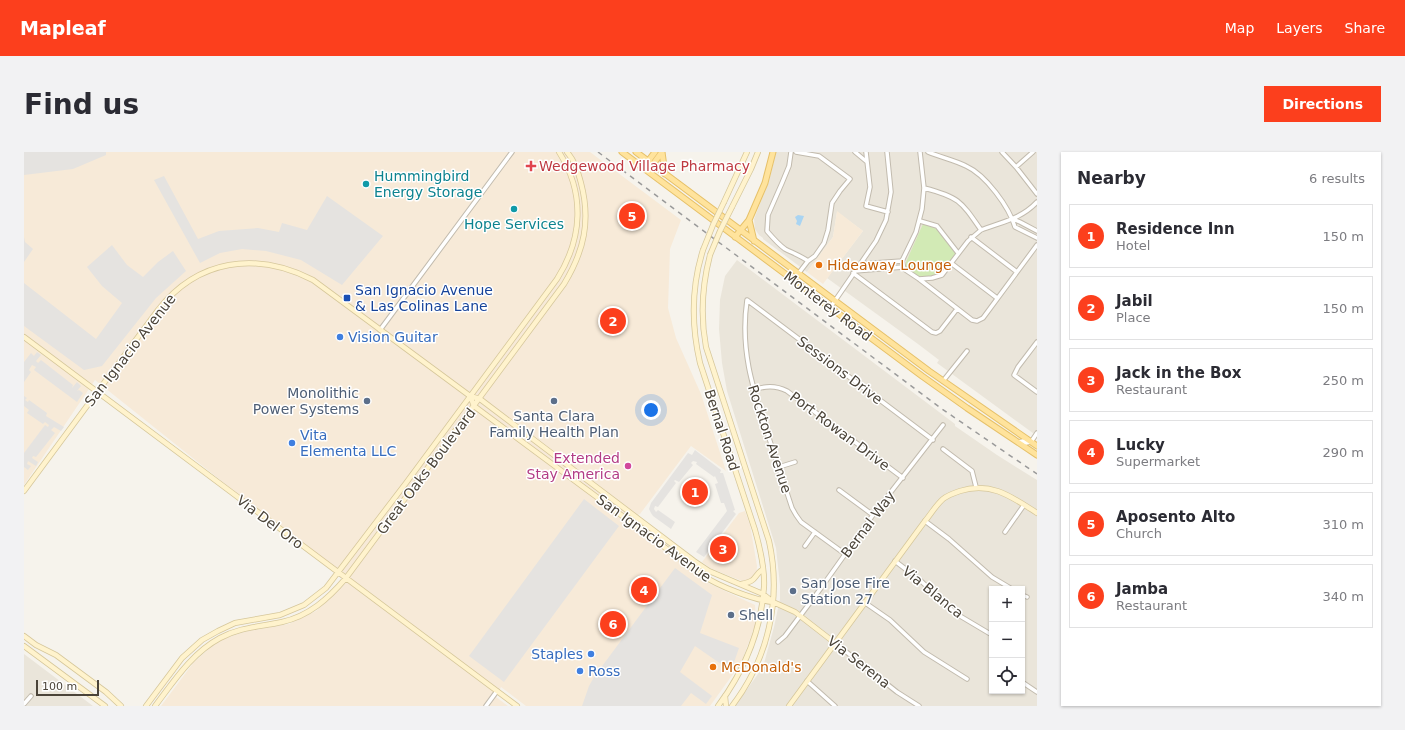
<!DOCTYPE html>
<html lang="en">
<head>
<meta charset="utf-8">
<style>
	body { margin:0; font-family:"DejaVu Sans",sans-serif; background:#f2f2f3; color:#2b2b33 }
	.controls { position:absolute; right:12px; bottom:12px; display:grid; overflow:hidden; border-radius:0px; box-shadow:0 1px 3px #0004 }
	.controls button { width:36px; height:36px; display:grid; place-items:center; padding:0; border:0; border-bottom:1px solid #e1e1e2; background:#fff; color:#2b2b33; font:20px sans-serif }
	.scale { position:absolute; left:12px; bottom:10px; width:63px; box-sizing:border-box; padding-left:4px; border:2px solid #4b4439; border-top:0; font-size:11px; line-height:14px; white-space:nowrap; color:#4b4439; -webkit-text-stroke:3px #fff; paint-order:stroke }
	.you { position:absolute; left:627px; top:258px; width:14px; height:14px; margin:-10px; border:3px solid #fff; border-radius:50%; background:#1a73e8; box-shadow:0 0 0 6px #1a73e833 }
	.badge { display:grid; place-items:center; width:26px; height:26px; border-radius:50%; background:#fc3f1d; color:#fff; font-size:13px; font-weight:700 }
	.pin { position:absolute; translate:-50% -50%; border:2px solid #fff; box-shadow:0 1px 4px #0006 }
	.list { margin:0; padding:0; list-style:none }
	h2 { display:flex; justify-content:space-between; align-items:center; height:52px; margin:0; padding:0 16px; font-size:17px }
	h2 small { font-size:13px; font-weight:400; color:#7c7c81 }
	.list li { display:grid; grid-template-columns:26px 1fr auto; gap:12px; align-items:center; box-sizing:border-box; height:64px; margin:0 8px 8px; padding:0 8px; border:1px solid #e1e1e2; border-radius:0px }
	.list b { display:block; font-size:15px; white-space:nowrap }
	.list p { margin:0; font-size:13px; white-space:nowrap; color:#7c7c81 }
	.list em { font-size:13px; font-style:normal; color:#7c7c81 }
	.icon { flex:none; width:22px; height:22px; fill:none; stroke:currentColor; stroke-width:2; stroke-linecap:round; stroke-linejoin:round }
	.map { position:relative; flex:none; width:1013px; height:554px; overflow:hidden; border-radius:0px }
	header { display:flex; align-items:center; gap:24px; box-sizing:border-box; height:56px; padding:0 20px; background:#fc3f1d; color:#fff }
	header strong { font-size:19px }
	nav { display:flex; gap:22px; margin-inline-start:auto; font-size:14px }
	.intro { display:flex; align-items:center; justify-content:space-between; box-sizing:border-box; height:96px; padding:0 24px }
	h1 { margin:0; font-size:28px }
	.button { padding:10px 18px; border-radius:0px; background:#fc3f1d; color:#fff; font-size:14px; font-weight:700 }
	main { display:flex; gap:24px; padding:0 24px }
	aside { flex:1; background:#fff; border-radius:0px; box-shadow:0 1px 3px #0004 }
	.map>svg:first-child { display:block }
	.residential { fill:#eae5da; fill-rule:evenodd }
	.commercial { fill:#f7ead8 }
	.green { fill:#d2eab5 }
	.parking { fill:#e5e3e0 }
	.water { fill:#a9d4f2 }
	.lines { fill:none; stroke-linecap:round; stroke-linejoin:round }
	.street-casing { stroke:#c2bbae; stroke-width:5.5 }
	.secondary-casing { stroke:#d6c79b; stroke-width:6 }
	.primary-casing { stroke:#e6c16a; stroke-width:7 }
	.street { stroke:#fff; stroke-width:3.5 }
	.secondary { stroke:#fff3cd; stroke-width:4.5 }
	.primary { stroke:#ffe39c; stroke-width:5 }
	.rail { stroke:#9a9a9a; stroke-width:1.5; stroke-dasharray:5 5; stroke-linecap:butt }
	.secondary-bridge-casing { stroke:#d6c79b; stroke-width:6; stroke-linecap:butt }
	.secondary-bridge { stroke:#fff3cd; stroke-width:4.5 }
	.health-dot { fill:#e0444e; stroke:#fff; stroke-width:1.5 }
	.culture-dot { fill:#0f9aa8; stroke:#fff; stroke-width:1.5 }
	.food-dot { fill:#e8710a; stroke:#fff; stroke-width:1.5 }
	.transit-dot { fill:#1a4fb4; stroke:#fff; stroke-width:1.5 }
	.shop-dot { fill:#3f7fe0; stroke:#fff; stroke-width:1.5 }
	.service-dot { fill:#5c6f8a; stroke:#fff; stroke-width:1.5 }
	.hotel-dot { fill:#d1479c; stroke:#fff; stroke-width:1.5 }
	.labels { text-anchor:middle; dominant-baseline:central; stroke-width:3; stroke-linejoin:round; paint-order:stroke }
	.health-label { font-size:14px; fill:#be3a42; stroke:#fff; text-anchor:start }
	.culture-label { font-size:14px; fill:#0d838f; stroke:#fff; text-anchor:start }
	.food-label { font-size:14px; fill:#c56008; stroke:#fff; text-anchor:start }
	.transit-label { font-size:14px; fill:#164399; stroke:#fff; text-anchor:start }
	.street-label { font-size:14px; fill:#4b4439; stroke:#fff }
	.shop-label { font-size:14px; fill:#366cbe; stroke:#fff; text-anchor:start }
	.service-label { font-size:14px; fill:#4e5e75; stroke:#fff; text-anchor:start }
	.hotel-label { font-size:14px; fill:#b23c85; stroke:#fff; text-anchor:end }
</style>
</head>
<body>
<header>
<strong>Mapleaf</strong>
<nav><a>Map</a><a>Layers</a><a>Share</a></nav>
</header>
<div class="intro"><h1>Find us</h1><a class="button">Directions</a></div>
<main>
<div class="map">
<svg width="1013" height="554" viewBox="0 0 1013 554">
	<rect width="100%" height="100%" fill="#f6f3ec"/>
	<path class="residential" d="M752 0H1013V284L913 211 915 208 894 192 803 126 839 79 813 60 809 85 783 120 739 87V86L735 83 731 77 730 67 745 29Z
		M713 108 931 272V274L973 303 1013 328V554H711L739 515 750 475 756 447V433L752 396 703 239 698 211 695 177 696 148 701 124ZM968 437H998V539H968Z
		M0 502 69 554H0Z"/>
	<path class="commercial" d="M0 0H566L657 68 646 97 644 156 652 186 677 242 702 319 667 294 616 362 599 370 684 431 731 453 732 471 717 511 686 554H502L477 535 472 545 484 554H137L170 510 195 488 224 479 265 472 292 459 323 430 319 426 71 228 0 333Z
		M813 59 839 79 799 132 783 120 809 85Z
		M721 359 726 373 733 414 732 425 725 429H718L688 417 678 410 715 361Z"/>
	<path class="green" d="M899 72 916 78 933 103 918 121 908 125H896L882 116V110Z"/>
	<path class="parking" d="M0 0H82V3L49 17 0 23Z
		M140 24 174 87 195 79 234 76 255 80 258 71 283 78 303 44 359 84 318 133 277 108 242 99 218 97 196 101 176 111 130 28Z
		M0 85 1 90 9 97 0 110Z
		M88 93 103 113 119 125 134 110 149 99 162 119 132 146 78 214 60 218 0 174V131L72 187 98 151 78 134 63 115Z
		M13 200 17 203 12 209 14 211 17 208 49 233 48 236 53 230 57 234 53 239 55 238 59 241 53 250 10 218 12 215 8 213 5 218 7 220 0 230V210L7 201 10 204Z
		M0 244 3 246 1 248 4 250 5 248 23 261 22 264 40 275 37 279 30 275 27 278 31 281 12 305 9 304 8 306 14 310 12 314 4 309 3 312 7 314 4 318 0 315V301L21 273 24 275 25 273 21 270 19 272 3 261 5 258 0 254Z
		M671 298 697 318 696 321H699L711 358 709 359 712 362 680 405 672 400 703 359 700 351H697L691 332 694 331 691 324 690 325 672 312 673 310 669 309 667 311 669 313 655 330 651 328 650 329 652 331 634 355 631 354 630 357 632 360 634 358 651 370 647 377 629 364 627 361 625 357 627 351 664 301 668 303Z
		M560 347 595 374 480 530 445 504Z
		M651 416 688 443 676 481 715 496 707 519 671 494 656 520 688 544 682 552 667 541 657 554H558L565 534 570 525Z"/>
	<path class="water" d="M774 63 780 64 776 74 772 72 773 69 771 65Z"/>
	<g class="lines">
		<defs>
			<path id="street" d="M767 0 765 14 758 31 744 63 743 79C749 86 754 92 761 97 769 101 777 104 784 109
				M772 0 795 4 826 27 816 39 808 51 804 78 800 91 791 104 784 109 774 122
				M831 0 843 10
				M842 0 846 35 842 54 864 60
				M896 0 900 36 898 57 892 80 878 109 880 117 895 127 948 168 953 169 959 166 1013 93
				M904 0C916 5 930 8 942 14 962 23 985 55 991 75L1013 86
				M978 0 992 15 1013 42
				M992 15 1009 0
				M900 36C935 45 937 49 957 78
				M989 67 996 70 1013 79
				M896 69 913 74 934 101
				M947 85 993 120
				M927 111 973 146
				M836 112 878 109
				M831 119 879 115
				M829 121 908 180 912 181 916 179 933 157
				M895 127 908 126 918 123 944 89 957 78C978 70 997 67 1013 50
				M806 156 852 89 862 68 867 40 863 0
				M356 178 488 0
				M1013 190 994 215 990 223 1013 240
				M919 229 943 199
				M729 238C741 234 751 233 763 239L879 326
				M994 290 999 289 1002 291 1007 290 1013 281
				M919 297 948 319 952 335
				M755 315 771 310
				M815 338 849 363
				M901 369 925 387 968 425 988 437
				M981 380 1000 353
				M781 394 791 380
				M821 402 777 370 772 363 768 356C760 331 751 305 743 280 728 234 716 197 723 148L909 288
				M871 409 897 429 931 461 968 483
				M998 443 1003 445
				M840 450 866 468 900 500 943 527
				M754 490 761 484 797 436 849 363 919 273
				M811 491 873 540 895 554
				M783 529 811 554
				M998 530 1013 540
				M0 552 7 544
				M462 554 473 539"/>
			<path id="secondary" d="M700 50 723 0
				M708 55 727 17 734 0
				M679 98C667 136 667 172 676 211L731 378C736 396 741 417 740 435 737 480 720 519 694 554
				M686 103C678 134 676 163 682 195L745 389C758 448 744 507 708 554
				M0 185 493 554
				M446 244 450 254 678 423C694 434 730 448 749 450
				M0 339 134 158C174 107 232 99 289 128L446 244 456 247 670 409 685 419 739 442 749 450 771 460 811 491
				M717 432C734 429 728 425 739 417
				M0 484 12 493 32 503 82 540 97 554
				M0 494 81 554
				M701 544 702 554
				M122 554 158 506 178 488 194 479 211 471 256 463 280 453 302 436 382 331 533 127C559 86 561 41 535 0
				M131 554C150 529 168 501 196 486 216 475 236 475 258 470 285 464 304 447 322 426L540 132C560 99 567 69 557 31 554 20 551 9 543 0
				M765 554 901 369C907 362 912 353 919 347 924 343 930 341 936 339 967 329 988 345 1013 361"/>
			<path id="primary" d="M598 0 898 224 943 256 1013 303
				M612 0 905 219 1013 294
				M638 0 641 22
				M619 16 631 0
				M624 19 638 0
				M725 68 730 89
				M711 85 725 68 741 31 749 0"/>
		</defs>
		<use href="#street" class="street-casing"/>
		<use href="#secondary" class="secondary-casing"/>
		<use href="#primary" class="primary-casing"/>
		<use href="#street" class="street"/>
		<use href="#secondary" class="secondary"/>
		<use href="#primary" class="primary"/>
		<path class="rail" d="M574 0 918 257 1013 322"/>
		<defs>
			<path id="secondary-bridge" d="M679 98 689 73 700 50
				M686 103 696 79 708 55"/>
		</defs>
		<use href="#secondary-bridge" class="secondary-bridge-casing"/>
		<use href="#secondary-bridge" class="secondary-bridge"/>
	</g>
	<path class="health-dot" d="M505 8h4v4h4v4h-4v4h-4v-4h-4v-4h4z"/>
	<g class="culture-dot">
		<circle cx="342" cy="32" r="4"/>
		<circle cx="490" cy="57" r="4"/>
	</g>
	<g class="food-dot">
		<circle cx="795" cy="113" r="4"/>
		<circle cx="689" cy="515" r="4"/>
	</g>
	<rect class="transit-dot" x="319" y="142" width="8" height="8" rx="2"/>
	<g class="shop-dot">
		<circle cx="316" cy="185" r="4"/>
		<circle cx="268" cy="291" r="4"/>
		<circle cx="567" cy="502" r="4"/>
		<circle cx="556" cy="519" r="4"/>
	</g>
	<g class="service-dot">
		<circle cx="343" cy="249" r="4"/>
		<circle cx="530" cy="249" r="4"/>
		<circle cx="769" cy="439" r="4"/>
		<circle cx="707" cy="463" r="4"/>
	</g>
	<circle class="hotel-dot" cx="604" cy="314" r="4"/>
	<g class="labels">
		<g class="health-label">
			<text x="515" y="14">Wedgewood Village Pharmacy</text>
		</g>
		<g class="culture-label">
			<text x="350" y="24">Hummingbird<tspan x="350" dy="16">Energy Storage</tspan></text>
			<text x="490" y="72" text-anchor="middle">Hope Services</text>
		</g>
		<g class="food-label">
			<text x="803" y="113">Hideaway Lounge</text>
			<text x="697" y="515">McDonald's</text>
		</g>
		<g class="transit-label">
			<text x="331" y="138">San Ignacio Avenue<tspan x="331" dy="16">&amp; Las Colinas Lane</tspan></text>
		</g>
		<g class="street-label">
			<text transform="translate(804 154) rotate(37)">Monterey Road</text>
			<text transform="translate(106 198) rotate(-52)">San Ignacio Avenue</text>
			<text transform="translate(816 218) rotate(37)">Sessions Drive</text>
			<text transform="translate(698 278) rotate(72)">Bernal Road</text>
			<text transform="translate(816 279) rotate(37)">Port Rowan Drive</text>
			<text transform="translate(746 287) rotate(72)">Rockton Avenue</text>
			<text transform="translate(402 319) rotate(-53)">Great Oaks Boulevard</text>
			<text transform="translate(246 370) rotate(37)">Via Del Oro</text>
			<text transform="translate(844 372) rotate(-53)">Bernal Way</text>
			<text transform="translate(630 386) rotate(36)">San Ignacio Avenue</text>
			<text transform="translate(909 440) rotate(39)">Via Blanca</text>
			<text transform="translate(835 510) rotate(38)">Via Serena</text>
		</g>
		<g class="shop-label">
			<text x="324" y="185">Vision Guitar</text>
			<text x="276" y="283">Vita<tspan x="276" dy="16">Elementa LLC</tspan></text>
			<text x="559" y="502" text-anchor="end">Staples</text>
			<text x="564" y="519">Ross</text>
		</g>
		<g class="service-label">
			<text x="335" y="241" text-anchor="end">Monolithic<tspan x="335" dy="16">Power Systems</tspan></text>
			<text x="530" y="264" text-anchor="middle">Santa Clara<tspan x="530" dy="16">Family Health Plan</tspan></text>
			<text x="777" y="431">San Jose Fire<tspan x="777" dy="16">Station 27</tspan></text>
			<text x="715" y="463">Shell</text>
		</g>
		<g class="hotel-label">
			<text x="596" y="306">Extended<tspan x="596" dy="16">Stay America</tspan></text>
		</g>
	</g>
</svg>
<div class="controls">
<button>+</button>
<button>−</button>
<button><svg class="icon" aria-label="locate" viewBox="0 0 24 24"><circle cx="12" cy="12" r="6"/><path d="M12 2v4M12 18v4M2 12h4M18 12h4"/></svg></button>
</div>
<div class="scale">100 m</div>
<div class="you"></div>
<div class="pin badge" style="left:671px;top:340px">1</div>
<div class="pin badge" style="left:589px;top:169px">2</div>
<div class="pin badge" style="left:699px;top:397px">3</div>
<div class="pin badge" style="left:620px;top:438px">4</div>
<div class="pin badge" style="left:608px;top:64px">5</div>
<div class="pin badge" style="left:589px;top:472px">6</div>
</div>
<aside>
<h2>Nearby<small>6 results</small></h2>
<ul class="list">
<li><span class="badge">1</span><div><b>Residence Inn</b><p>Hotel</p></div><em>150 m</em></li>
<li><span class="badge">2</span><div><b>Jabil</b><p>Place</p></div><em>150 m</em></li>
<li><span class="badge">3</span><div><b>Jack in the Box</b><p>Restaurant</p></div><em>250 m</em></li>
<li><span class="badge">4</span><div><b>Lucky</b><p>Supermarket</p></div><em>290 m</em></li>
<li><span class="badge">5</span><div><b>Aposento Alto</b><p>Church</p></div><em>310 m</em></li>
<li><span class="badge">6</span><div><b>Jamba</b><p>Restaurant</p></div><em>340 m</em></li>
</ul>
</aside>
</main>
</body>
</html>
